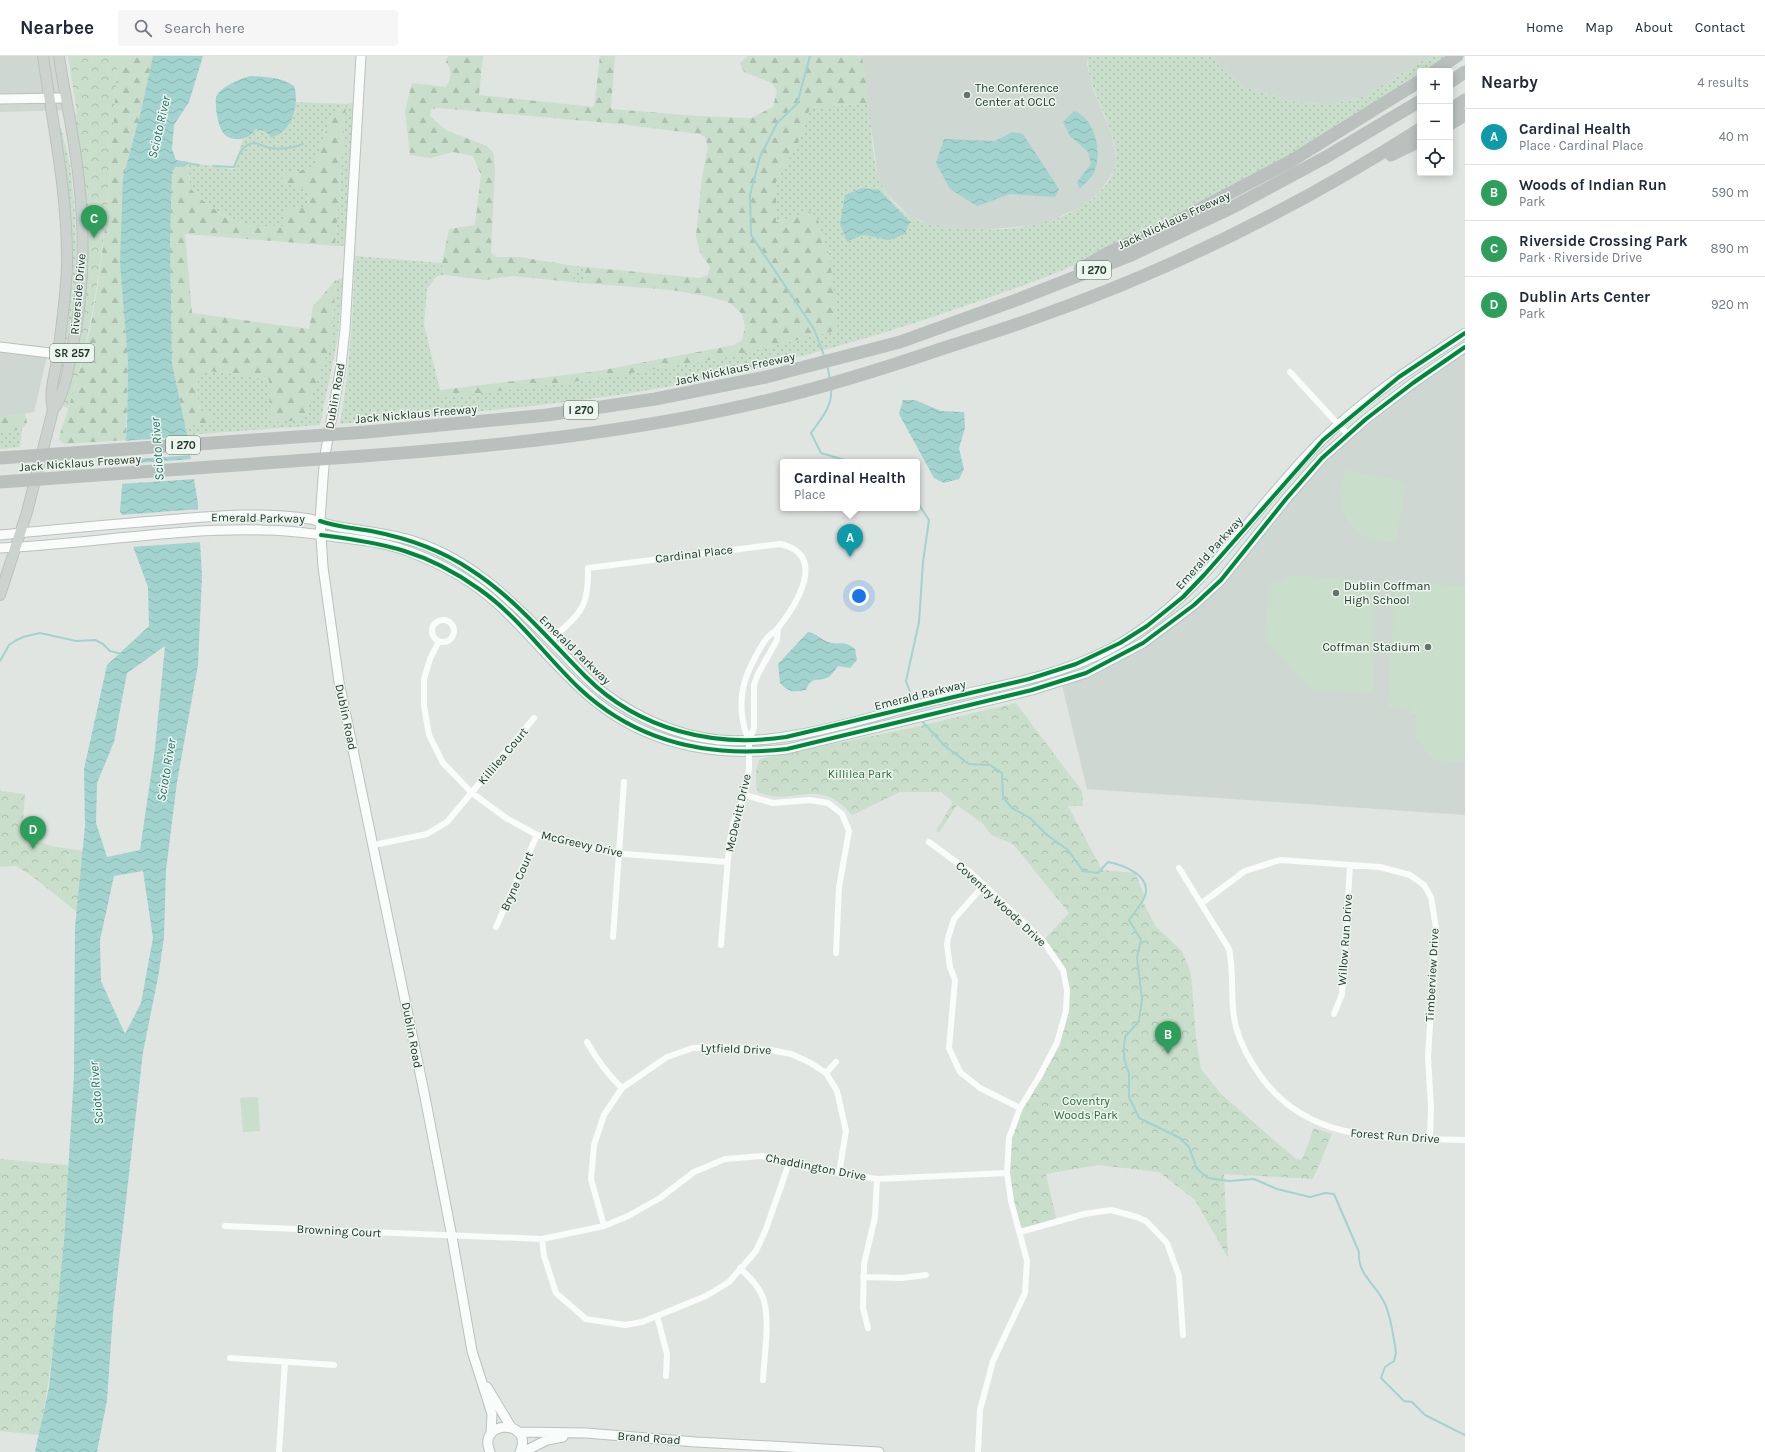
<!DOCTYPE html>
<html lang="en">
<head>
<meta charset="utf-8">
<style>
	body { margin:0; font-family:Karla,sans-serif; background:#f6f6f7; color:#1f2937 }
	.controls { position:absolute; right:12px; top:12px; display:grid; overflow:hidden; border-radius:4px; box-shadow:0 2px 10px #0003 }
	.controls button { width:36px; height:36px; display:grid; place-items:center; padding:0; border:0; border-bottom:1px solid #e0e1e3; background:#fff; color:#1f2937; font:20px sans-serif }
	.you { position:absolute; left:859px; top:540px; width:14px; height:14px; margin:-10px; border:3px solid #fff; border-radius:50%; background:#1a73e8; box-shadow:0 0 0 6px #1a73e833 }
	.badge { display:grid; place-items:center; width:26px; height:26px; border-radius:50%; background:#2563eb; color:#fff; font-size:13px; font-weight:700 }
	.pin { position:absolute; translate:-50% -33px; filter:drop-shadow(0 1px 2px #0008) }
	.pin::after { content:''; position:absolute; top:21px; width:14px; height:12px; background:inherit; clip-path:polygon(0 0,100% 0,50% 100%) }
	.popup { position:absolute; left:780px; top:403px; width:140px; height:52px; box-sizing:border-box; display:grid; place-content:center; border-radius:4px; background:#fff; filter:drop-shadow(0 1px 3px #0005); font-size:13px; white-space:nowrap; color:#747a83 }
	.popup b { font-size:15px; color:#1f2937 }
	.popup::after { content:''; position:absolute; left:50%; top:100%; margin-left:-8px; border:8px solid transparent; border-top-color:#fff }
	.list { margin:0; padding:0; list-style:none }
	h2 { display:flex; justify-content:space-between; align-items:center; height:52px; margin:0; padding:0 16px; font-size:17px }
	h2 small { font-size:13px; font-weight:400; color:#747a83 }
	.list li { display:grid; grid-template-columns:26px 1fr auto; gap:12px; align-items:center; box-sizing:border-box; height:56px; padding:0 16px; border-top:1px solid #e0e1e3 }
	.list b { display:block; font-size:15px; white-space:nowrap }
	.list p { margin:0; font-size:13px; white-space:nowrap; color:#747a83 }
	.list em { font-size:13px; font-style:normal; color:#747a83 }
	.icon { flex:none; width:22px; height:22px; fill:none; stroke:currentColor; stroke-width:2; stroke-linecap:round; stroke-linejoin:round }
	.map { position:relative; flex:none; width:1465px; height:1396px; overflow:hidden }
	header { display:flex; align-items:center; gap:24px; box-sizing:border-box; height:56px; padding:0 20px; background:#fff; border-bottom:1px solid #e0e1e3 }
	header strong { font-size:19px }
	nav { display:flex; gap:22px; margin-inline-start:auto; font-size:14px }
	.search { width:280px; height:36px; background:#f6f6f7; display:flex; align-items:center; gap:10px; box-sizing:border-box; padding:0 14px; border-radius:4px; color:#747a83; font-size:15px }
	main { display:flex }
	aside { flex:1; background:#fff }
	.map>svg:first-child { display:block }
	.built { fill:#ced7d1 }
	.grass { fill:url(#grass-dots) }
	.forest { fill:url(#forest-firs) }
	.park { fill:url(#park-crowns) }
	.pitch { fill:#c9decb }
	.water { fill:url(#water-waves); fill-rule:evenodd }
	.pier { fill:#e0e5e2 }
	.lines { fill:none; stroke-linecap:round; stroke-linejoin:round }
	.stream { stroke:#a2d3ce; stroke-width:2 }
	.secondary-casing { stroke:#b9c2bd; stroke-width:11 }
	.primary-casing { stroke:#bbc2be; stroke-width:12 }
	.highway-casing { stroke:#bbc2be; stroke-width:13 }
	.street { stroke:#fafbfb; stroke-width:6 }
	.secondary { stroke:#fafbfb; stroke-width:9 }
	.primary { stroke:#ccd3cf; stroke-width:10 }
	.highway { stroke:#b9c0bd; stroke-width:11 }
	.highway-bridge-casing { stroke:#bbc2be; stroke-width:13; stroke-linecap:butt }
	.highway-bridge { stroke:#b9c0bd; stroke-width:11 }
	.cycleway-casing { stroke:#edf5ef; stroke-width:6 }
	.cycleway { stroke:#00873e; stroke-width:4 }
	.poi-dot { fill:#63746b; stroke:#edf5ef; stroke-width:1.5 }
	.labels { text-anchor:middle; dominant-baseline:central; stroke-width:3; stroke-linejoin:round; paint-order:stroke }
	.shield { fill:#edf5ef; stroke:#5e7066; stroke-width:1 }
	.shield-label { font-size:11px; font-weight:bold; fill:#20372b }
	.poi-label { font-size:12px; fill:#20372b; stroke:#edf5ef; text-anchor:start }
	.street-label { font-size:12px; fill:#20372b; stroke:#edf5ef }
	.park-label { font-size:12px; fill:#2d6b36; stroke:#edf5ef }
	.water-label { font-size:13px; font-style:italic; fill:#1f6e68; stroke:#edf5ef }
</style>
</head>
<body>
<header>
<strong>Nearbee</strong>
<div class="search"><svg class="icon" aria-label="search" viewBox="0 0 24 24"><circle cx="10" cy="10" r="6"/><path d="M15 15l6 6"/></svg>Search here</div>
<nav><a>Home</a><a>Map</a><a>About</a><a>Contact</a></nav>
</header>
<main>
<div class="map">
<svg width="1465" height="1396" viewBox="0 0 1465 1396">
	<defs>
		<pattern id="grass-dots" width="8" height="8" patternUnits="userSpaceOnUse"><rect width="8" height="8" fill="#c9decb"/><path d="M2 2h.1M6 6h.1" fill="none" stroke="#acbfae" stroke-width="1.8" stroke-linecap="round"/></pattern>
		<pattern id="forest-firs" width="22" height="20" patternUnits="userSpaceOnUse"><rect width="22" height="20" fill="#c9decb"/><path d="M5 1l3.5 6h-7zM16 11l3.5 6h-7z" fill="#acbfae"/></pattern>
		<pattern id="park-crowns" width="20" height="18" patternUnits="userSpaceOnUse"><rect width="20" height="18" fill="#c9decb"/><path d="M2 6a3 3 0 1 1 6 0M12 15a3 3 0 1 1 6 0" fill="none" stroke="#acbfae"/></pattern>
		<pattern id="water-waves" width="16" height="10" patternUnits="userSpaceOnUse"><rect width="16" height="10" fill="#a2d3ce"/><path d="M0 5q4-4 8 0t8 0" fill="none" stroke="#8bb6b1"/></pattern>
	</defs>
	<rect width="100%" height="100%" fill="#e0e5e2"/>
	<path class="built" d="M0 0H63L71 54 0 56Z
		M862 0H1088L1087 8 1093 33 1112 79 1116 103 1113 116 1101 135 1084 150 1043 168 975 175 936 170 909 160 888 139 878 123Z
		M1214 0H1431L1363 41 1328 49 1290 45 1244 30 1219 10Z
		M0 286 47 291 46 305 34 356 0 361Z
		M1465 291V759L1087 733 1061 625 1110 605 1194 549 1322 402Z"/>
	<path class="grass" d="M1088 0H1214L1219 10 1244 30 1290 45 1328 49 1363 41 1431 0H1451L1429 15H1420V21C1387 41 1355 63 1322 82 1249 124 1173 163 1097 199 1057 218 1014 233 973 247 875 282 774 310 672 330 562 350 451 358 340 368 350 312 353 257 355 200L442 207 444 219 437 220 427 233 424 269 440 334V342L595 323 733 300 838 274 810 156 776 166V126L798 87 810 52 869 47C872 74 871 116 887 138 892 145 903 157 911 161 963 185 1089 178 1113 116 1127 82 1085 37 1088 0Z
		M296 46 346 48 354 46 346 190H335L346 48 330 62 316 107 309 113 285 127 309 133 308 150 283 170C272 170 259 171 248 169 227 164 204 147 190 132L189 107 234 113 243 83 252 78 255 73 265 75 270 80 278 79 294 59Z
		M58 72H61L70 108 75 158 76 192 75 262 60 329H58L65 288Z
		M575 210 586 211 583 227 573 226Z
		M344 222 337 286 320 369 187 379 185 371 214 365 211 360 200 354 197 337 198 321 209 315 269 323 306 358 333 265 336 224Z
		M22 373 20 391 0 393V377Z"/>
	<path class="forest" d="M118 0H153L141 55 120 208 128 306 126 384 65 388 59 384 60 378C73 338 85 299 93 258 108 173 112 86 118 0Z
		M448 0H483L479 39 594 51 600 0H615L611 53 697 60 751 62 773 51 777 35 772 27 744 16 740 7 747 0H862L869 47 810 52 798 87 776 126V166L810 156 817 161 830 202 838 274 733 300 595 323 440 342V334L598 315 734 289 742 284 745 271 742 258 730 247 711 241 672 234 583 227 586 211 700 222 708 219 710 211 700 196 696 180 702 120 708 91 705 81 699 78 620 68 439 52 431 53 430 60 446 74 487 90 493 96 495 113 491 196 496 201H519L575 210 573 226 512 220 486 224 444 219 442 207 449 173 475 169 481 119 473 100 453 96 431 102 410 99 405 55 412 27 446 31C452 22 452 15 446 6Z
		M346 48 335 190 185 178 192 257 309 273 313 250 336 224 331 288 312 337 306 358 301 364 275 366 270 362 269 323 209 315 198 321 197 337 200 354 211 360 215 365 185 371 172 307 170 186 172 116 177 111H184L189 107 190 132C204 147 226 164 248 169 259 171 272 170 283 170L286 153 308 150 309 134 285 127 280 119 308 113 316 107 330 62Z
		M25 357 27 367 22 373 0 377V361Z"/>
	<path class="park" d="M68 0H118C110 118 105 239 68 352L62 350 74 307 83 257 72 60 77 58Z
		M1016 647 1082 735 1083 750H1068L1102 814 1135 817 1145 841 1143 846 1156 871 1182 895 1191 917 1196 982 1201 1013 1221 1038 1296 1103 1302 1104 1314 1072 1332 1078 1313 1123 1224 1118 1228 1202 1195 1144 1159 1116 1098 1109 1046 1118 1057 1166 1020 1176 1007 1117 1009 1082 1020 1052 1057 987 1066 955 1063 914 1043 885 1069 857 1013 788 991 779 983 768 957 749 939 777 936 775 953 746 941 736H900L852 759C817 718 795 752 758 736 755 728 755 710 760 703L911 672Z
		M0 731 1 735 25 738 22 777 50 790 83 795 77 856 32 820 16 810 0 811Z
		M0 1103 69 1109C63 1199 57 1290 39 1379L0 1375Z"/>
	<path class="pitch" d="M1346 414 1400 424 1405 431 1396 486C1353 490 1329 452 1346 414Z
		M1293 519 1365 524 1376 536 1373 637 1313 635 1265 584 1269 530Z
		M1395 526 1465 530V706L1435 705 1415 682 1416 658H1410V653L1388 652Z
		M258 1041 260 1075 243 1076 240 1042Z"/>
	<path class="water" d="M153 0H203L189 46 174 69 172 93 176 104 188 106 189 107 184 111H176L172 116 170 186 172 307 187 379 198 448 202 520 198 609 177 726 166 814 164 881 159 916 143 996 113 1258 107 1344 97 1396H35L49 1331 64 1185 74 1018 75 871 85 770 84 713 107 609 149 570 148 531 120 455 127 370 128 306 120 208 123 122 141 55ZM165 590 155 692 140 794 107 801 96 767 97 727 114 686 127 617ZM143 815 153 882 141 947 125 978 101 925 100 884 114 820Z
		M251 20C268 21 281 21 294 30 300 47 292 78 271 81L265 75 255 73C251 85 228 87 222 75 217 66 215 50 216 41 220 31 241 22 251 20Z
		M1074 55C1095 62 1103 97 1094 117 1091 122 1084 128 1080 133L1077 126 1091 108 1088 96 1070 80 1063 66Z
		M1012 76 1023 78 1059 133 1055 141 1010 138 977 150 950 133 936 107 944 83 995 85Z
		M862 132 879 134 910 166 905 178 889 184 864 179 847 185 840 168 845 139Z
		M903 344H915L941 355 964 356 965 372 959 392 964 413 959 423 944 427 934 422 899 358Z
		M808 576C818 578 820 583 828 586 840 590 843 583 855 593L857 604 850 612 838 610C836 613 833 617 830 620 821 627 812 618 806 634 792 636 790 637 780 627L778 608Z"/>
	<path class="pier" d="M189 380 192 399 123 404 124 385Z
		M192 403 196 423 120 428 122 408Z
		M200 453 202 486 131 491 119 459Z"/>
	<g class="lines">
		<path class="stream" d="M810 0 797 48 777 67 760 101 750 139 751 179 814 273 825 302
			M186 107 199 109
			M213 110 234 111C238 101 242 87 255 87 260 88 264 91 270 92 282 94 292 92 303 88
			M827 308 830 323
			M831 332C833 350 821 363 811 377L821 397 851 406
			M0 605 9 589 15 585 23 581 40 577 76 585 95 584 103 588 110 595 122 598
			M914 647 906 625 919 566 923 506 929 464 917 446
			M921 664 945 690 969 708 990 709 1002 717 1003 741 1012 752 1030 762 1047 779 1068 794 1083 815 1098 817 1108 806C1124 809 1152 820 1145 840 1142 848 1134 857 1129 864L1141 884 1137 902 1142 943 1139 965 1125 981 1124 990V1002L1129 1018V1041L1139 1062 1180 1082 1189 1091 1197 1113 1208 1122 1229 1125 1254 1123 1277 1133 1310 1141 1325 1137 1334 1138 1359 1196C1357 1219 1377 1229 1385 1248 1391 1261 1394 1283 1396 1297L1394 1305 1385 1311 1381 1322 1404 1345 1412 1346 1425 1359 1465 1379"/>
		<defs>
			<path id="secondary" d="M361 0 345 273 341 310 325 399 323 422 320 465 323 511 339 626 425 1041 452 1181 472 1295 492 1358 491 1378
				M0 43 65 42
				M0 291 58 298
				M0 479C47 474 95 470 142 466 197 462 255 454 310 463 318 465 326 468 334 470 361 475 389 477 416 486 478 507 517 551 562 596 575 610 588 625 604 637 637 662 678 680 719 684 787 690 867 661 933 645 992 631 1055 622 1110 593 1203 543 1251 453 1324 382 1366 341 1416 309 1465 277
				M0 492C87 488 175 472 262 474 285 474 308 477 330 480 358 484 385 486 410 496 442 508 474 526 499 549 527 575 552 606 580 632 638 687 711 702 787 693L1032 634 1086 617 1143 587 1194 549 1221 524 1286 443 1322 402 1366 363 1413 327 1465 291
				M487 1331 511 1371
				M518 1376 586 1377 696 1386 879 1396
				M490 1396C476 1363 535 1363 520 1396
				M523 1396 547 1384 563 1381"/>
			<path id="primary" d="M43 0C53 70 68 139 67 210 66 239 62 268 58 297 56 316 48 335 53 354
				M0 539 27 456 53 354C65 337 68 315 72 294 84 239 85 182 79 126 75 83 65 42 59 0"/>
			<path id="highway" d="M1435 15 1457 0
				M1450 26 1465 16
				M1450 54 1465 44
				M1450 68 1465 59
				M1391 99 1420 85
				M1080 213 1110 196 1162 173 1291 105 1420 25
				M367 376 547 359 655 343 766 321 900 286 1019 243 1129 200 1235 150 1326 101 1420 45
				M363 400C500 390 636 376 769 344 829 330 888 311 947 291 975 282 1004 273 1032 263 1166 216 1300 150 1420 73"/>
		</defs>
		<use href="#secondary" class="secondary-casing"/>
		<use href="#primary" class="primary-casing"/>
		<use href="#highway" class="highway-casing"/>
		<path class="street" d="M1290 316 1348 379
			M432 575a11 11 0 1 1 22 0a11 11 0 1 1-22 0Z
			M439 585 430 603 424 623V650L429 679 443 707 472 737 506 762 537 779 612 797 727 806
			M550 585C579 557 589 555 588 512L780 488C828 498 797 548 778 572 776 575 772 577 769 580 762 586 747 616 745 625 739 643 741 668 749 684
			M745 739 773 747 810 744 828 747 842 758 849 775 839 831 836 897
			M929 786 971 817 1043 885 1063 914 1067 934 1066 955 1057 987 1039 1021 1020 1052 1009 1082 1007 1117 1011 1145 1027 1205 1025 1237 993 1305 980 1354 978 1396
			M374 789 427 778 447 766 534 662
			M1179 812 1229 893C1235 919 1229 946 1236 971 1241 990 1251 1007 1262 1022 1312 1089 1390 1081 1465 1084
			M984 829 954 863 948 882 947 889 950 911 955 924 949 992 960 1016 980 1032 1020 1052
			M1202 847 1245 815 1280 804 1380 811 1410 819 1424 829 1431 841 1436 872 1428 1001 1431 1051 1430 1083
			M496 871 537 779
			M613 881 624 726
			M721 889 729 790 733 768 745 739 749 712V684L754 672V629L758 618 777 584 778 573
			M1334 958 1342 938 1350 809
			M587 986C597 1004 607 1018 622 1032
			M826 1017 836 1006
			M225 1170 542 1183 604 1170 628 1160 660 1142 694 1116 725 1103 762 1100 803 1111 877 1123 1007 1117
			M604 1170 591 1123 594 1089 604 1059 622 1032 667 1001 693 992 720 991 771 994 791 998 809 1006 826 1017 837 1035 846 1075 839 1117
			M1020 1176 1084 1158 1111 1154 1137 1161 1146 1165 1167 1187 1179 1220 1183 1279
			M542 1183 544 1200 556 1237 586 1263 625 1269 642 1266 706 1240 729 1226 756 1195 766 1173 789 1107
			M740 1212C749 1221 761 1232 764 1245 770 1267 764 1301 763 1324
			M863 1221 901 1222 926 1219
			M657 1260 667 1298 666 1320
			M868 1272 863 1252 864 1208 875 1161 877 1123
			M230 1302 334 1309
			M279 1396 285 1306"/>
		<use href="#secondary" class="secondary"/>
		<use href="#primary" class="primary"/>
		<use href="#highway" class="highway"/>
		<defs>
			<path id="highway-bridge" d="M0 402 367 376
				M0 426 363 400"/>
		</defs>
		<use href="#highway-bridge" class="highway-bridge-casing"/>
		<use href="#highway-bridge" class="highway-bridge"/>
		<defs>
			<path id="cycleway" d="M320 465C337 471 354 472 371 475 407 482 440 493 471 514 515 542 549 584 586 621 639 674 714 692 786 681L1029 623 1076 608 1120 587 1147 570 1183 541 1205 518 1323 384 1399 321 1465 277
				M321 479C384 487 426 495 479 533 518 560 546 601 580 633 638 687 710 702 787 693L1032 634 1086 617 1143 587 1194 549 1221 524 1286 443 1322 402 1366 363 1413 327 1465 291"/>
		</defs>
		<use href="#cycleway" class="cycleway-casing"/>
		<use href="#cycleway" class="cycleway"/>
	</g>
	<g class="poi-dot">
		<circle cx="967" cy="39" r="4"/>
		<circle cx="1336" cy="537" r="4"/>
		<circle cx="1428" cy="591" r="4"/>
	</g>
	<g class="labels">
		<g class="shield">
			<rect x="1077" y="205" width="34" height="18" rx="3"/>
			<rect x="50" y="288" width="44" height="18" rx="3"/>
			<rect x="564" y="345" width="34" height="18" rx="3"/>
			<rect x="166" y="380" width="34" height="18" rx="3"/>
		</g>
		<g class="shield-label">
			<text x="1094" y="214">I 270</text>
			<text x="72" y="297">SR 257</text>
			<text x="581" y="354">I 270</text>
			<text x="183" y="389">I 270</text>
		</g>
		<g class="poi-label">
			<text x="975" y="32">The Conference<tspan x="975" dy="14">Center at OCLC</tspan></text>
			<text x="1344" y="530">Dublin Coffman<tspan x="1344" dy="14">High School</tspan></text>
			<text x="1420" y="591" text-anchor="end">Coffman Stadium</text>
		</g>
		<g class="street-label">
			<text transform="translate(1174 164) rotate(-25)">Jack Nicklaus Freeway</text>
			<text transform="translate(78 238) rotate(-85)">Riverside Drive</text>
			<text transform="translate(735 313) rotate(-12)">Jack Nicklaus Freeway</text>
			<text transform="translate(335 340) rotate(-80)">Dublin Road</text>
			<text transform="translate(416 358) rotate(-5)">Jack Nicklaus Freeway</text>
			<text transform="translate(80 407) rotate(-4)">Jack Nicklaus Freeway</text>
			<text transform="translate(258 462) rotate(1)">Emerald Parkway</text>
			<text transform="translate(1209 497) rotate(-48)">Emerald Parkway</text>
			<text transform="translate(694 498) rotate(-7)">Cardinal Place</text>
			<text transform="translate(575 594) rotate(44)">Emerald Parkway</text>
			<text transform="translate(920 639) rotate(-14)">Emerald Parkway</text>
			<text transform="translate(346 661) rotate(78)">Dublin Road</text>
			<text transform="translate(503 700) rotate(-50)">Killilea Court</text>
			<text transform="translate(738 757) rotate(-77)">McDevitt Drive</text>
			<text transform="translate(582 788) rotate(13)">McGreevy Drive</text>
			<text transform="translate(517 825) rotate(-66)">Bryne Court</text>
			<text transform="translate(1001 848) rotate(43)">Coventry Woods Drive</text>
			<text transform="translate(1345 884) rotate(-86)">Willow Run Drive</text>
			<text transform="translate(1432 919) rotate(-87)">Timberview Drive</text>
			<text transform="translate(412 979) rotate(79)">Dublin Road</text>
			<text transform="translate(736 993) rotate(2)">Lytfield Drive</text>
			<text transform="translate(1395 1080) rotate(4)">Forest Run Drive</text>
			<text transform="translate(816 1111) rotate(11)">Chaddington Drive</text>
			<text transform="translate(339 1175) rotate(3)">Browning Court</text>
			<text transform="translate(649 1382) rotate(4)">Brand Road</text>
		</g>
		<g class="park-label">
			<text x="860" y="718">Killilea Park</text>
			<text x="1086" y="1045">Coventry<tspan x="1086" dy="14">Woods Park</tspan></text>
		</g>
		<g class="water-label">
			<text transform="translate(159 71) rotate(-77)">Scioto River</text>
			<text transform="translate(157 393) rotate(-94)">Scioto River</text>
			<text transform="translate(166 714) rotate(-80)">Scioto River</text>
			<text transform="translate(96 1037) rotate(-95)">Scioto River</text>
		</g>
	</g>
</svg>
<div class="controls">
<button>+</button>
<button>−</button>
<button><svg class="icon" aria-label="locate" viewBox="0 0 24 24"><circle cx="12" cy="12" r="6"/><path d="M12 2v4M12 18v4M2 12h4M18 12h4"/></svg></button>
</div>
<div class="you"></div>
<div class="pin badge" style="left:850px;top:501px;background:#0f9aa8">A</div>
<div class="popup"><b>Cardinal Health</b>Place</div>
<div class="pin badge" style="left:1168px;top:998px;background:#2e9e5b">B</div>
<div class="pin badge" style="left:94px;top:182px;background:#2e9e5b">C</div>
<div class="pin badge" style="left:33px;top:793px;background:#2e9e5b">D</div>
</div>
<aside>
<h2>Nearby<small>4 results</small></h2>
<ul class="list">
<li><span class="badge" style="background:#0f9aa8">A</span><div><b>Cardinal Health</b><p>Place · Cardinal Place</p></div><em>40 m</em></li>
<li><span class="badge" style="background:#2e9e5b">B</span><div><b>Woods of Indian Run</b><p>Park</p></div><em>590 m</em></li>
<li><span class="badge" style="background:#2e9e5b">C</span><div><b>Riverside Crossing Park</b><p>Park · Riverside Drive</p></div><em>890 m</em></li>
<li><span class="badge" style="background:#2e9e5b">D</span><div><b>Dublin Arts Center</b><p>Park</p></div><em>920 m</em></li>
</ul>
</aside>
</main>
</body>
</html>
